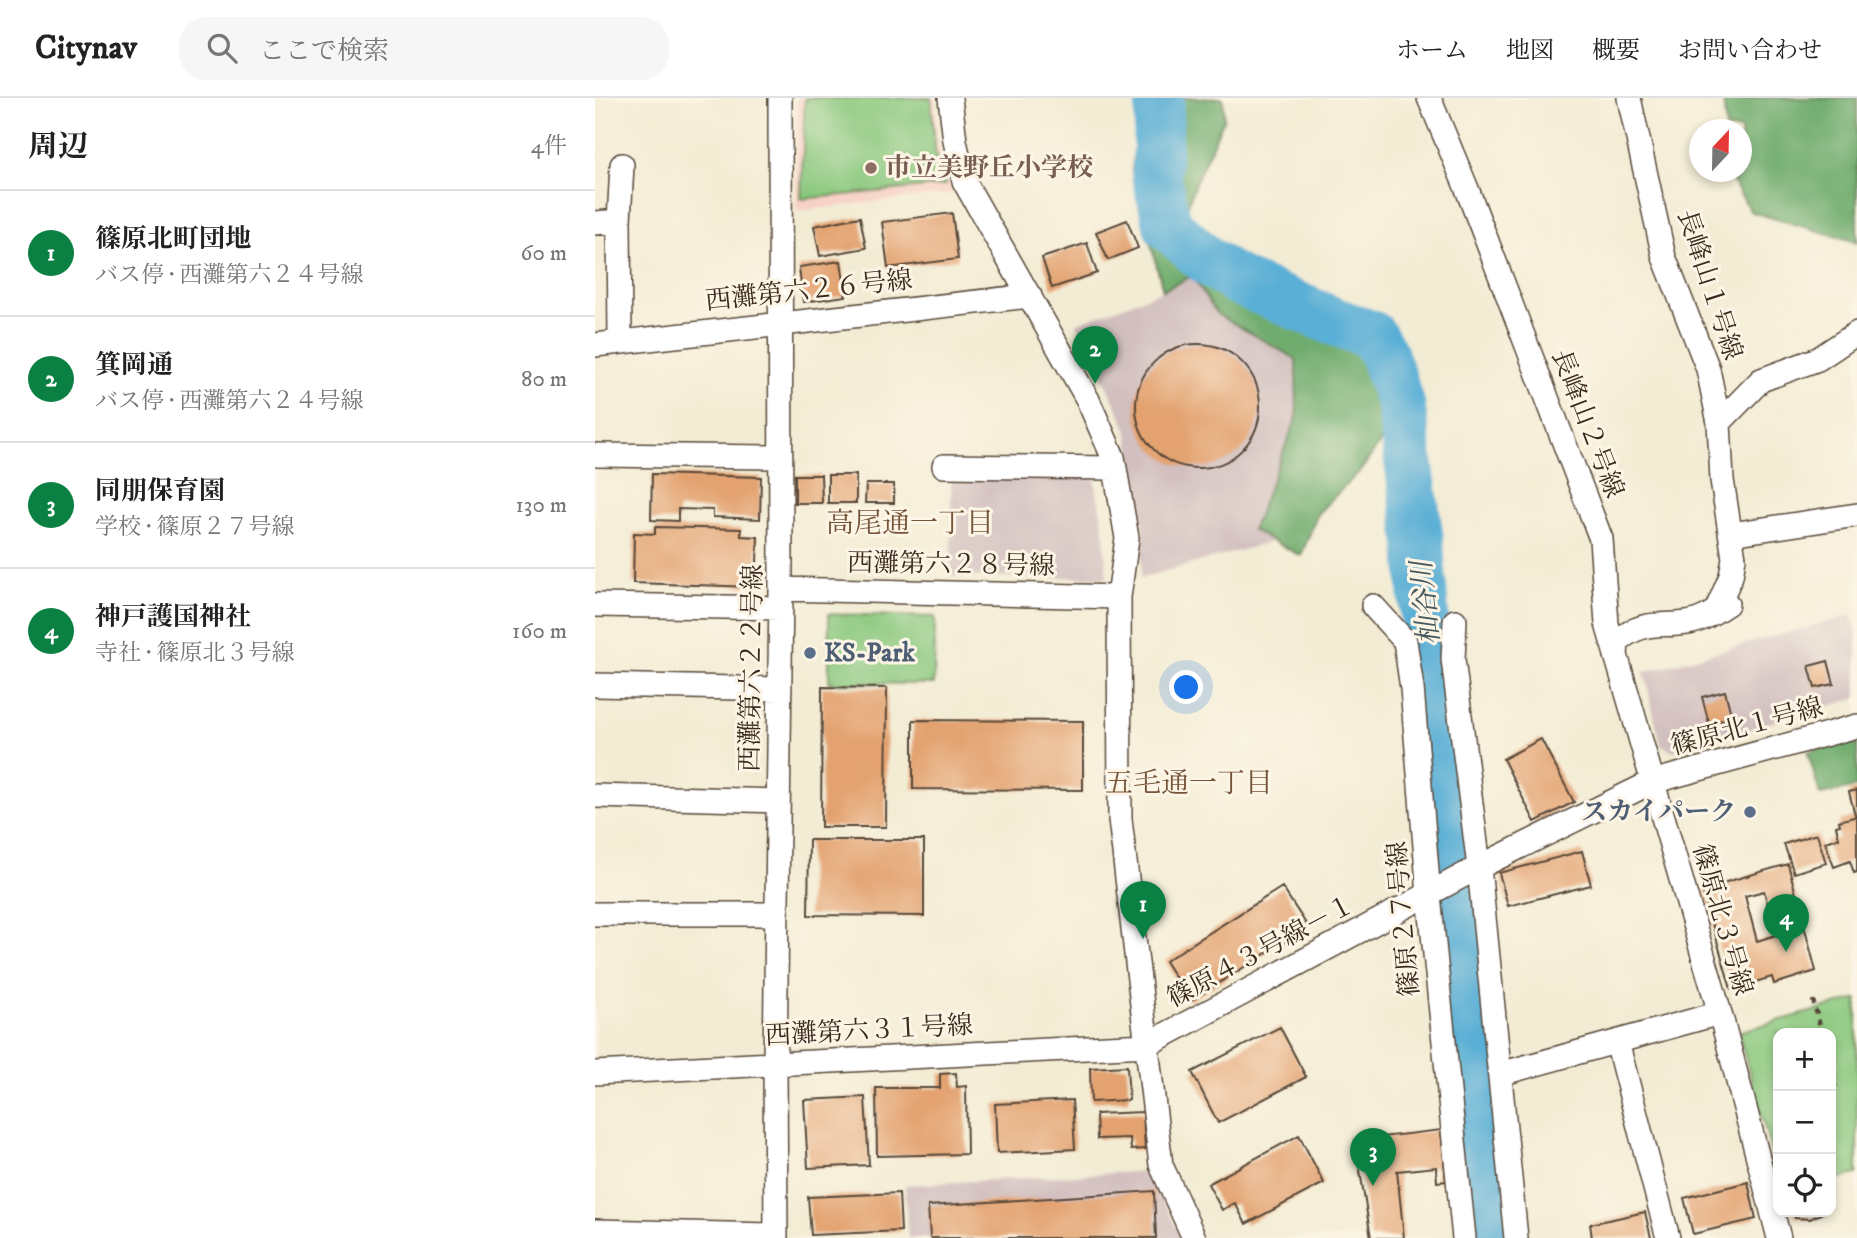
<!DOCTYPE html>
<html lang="ja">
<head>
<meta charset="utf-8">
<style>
	body { margin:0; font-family:"IM FELL DW Pica","Noto Serif JP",serif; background:#f6f6f6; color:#222 }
	.controls { position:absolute; right:21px; bottom:21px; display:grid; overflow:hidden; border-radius:14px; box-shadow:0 4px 10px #0003 }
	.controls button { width:63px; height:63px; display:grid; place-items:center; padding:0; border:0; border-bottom:2px solid #e0e0e0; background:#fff; color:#222; font:35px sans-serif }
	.compass { position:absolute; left:1094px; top:21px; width:63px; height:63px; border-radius:50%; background:#fff; box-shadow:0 4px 10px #0003; rotate:22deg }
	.you { position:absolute; left:592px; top:590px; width:24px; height:24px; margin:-18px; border:5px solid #fff; border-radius:50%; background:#1a73e8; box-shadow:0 0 0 10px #1a73e833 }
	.badge { display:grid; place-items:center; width:46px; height:46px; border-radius:50%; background:#0b8043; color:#fff; font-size:23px; font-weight:700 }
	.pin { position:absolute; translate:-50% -58px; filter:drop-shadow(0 2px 4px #0008) }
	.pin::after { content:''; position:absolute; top:37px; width:24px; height:21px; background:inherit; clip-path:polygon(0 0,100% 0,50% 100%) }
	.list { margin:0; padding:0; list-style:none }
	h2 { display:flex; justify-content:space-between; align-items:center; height:91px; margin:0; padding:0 28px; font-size:30px }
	h2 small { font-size:23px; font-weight:400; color:#767676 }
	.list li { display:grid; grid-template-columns:46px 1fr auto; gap:21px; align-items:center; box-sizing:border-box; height:126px; padding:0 28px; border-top:2px solid #e0e0e0 }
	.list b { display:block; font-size:26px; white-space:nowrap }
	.list p { margin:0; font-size:23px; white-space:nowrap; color:#767676 }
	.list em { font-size:23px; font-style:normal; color:#767676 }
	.icon { flex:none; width:38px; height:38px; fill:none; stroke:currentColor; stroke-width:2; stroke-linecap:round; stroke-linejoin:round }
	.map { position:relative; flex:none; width:1262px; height:1140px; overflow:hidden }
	header { display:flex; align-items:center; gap:42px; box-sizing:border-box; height:98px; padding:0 35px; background:#fff; border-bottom:2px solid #e0e0e0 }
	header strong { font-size:33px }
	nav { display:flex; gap:38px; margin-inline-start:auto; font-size:24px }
	.search { width:490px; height:63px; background:#f6f6f6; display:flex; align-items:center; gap:18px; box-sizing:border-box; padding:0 24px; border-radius:28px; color:#767676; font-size:26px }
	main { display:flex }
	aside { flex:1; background:#fff }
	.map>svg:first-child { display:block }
	.built { fill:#f7d1c6 }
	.industrial { fill:#d2bfbf }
	.green { fill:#8ac87e; stroke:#62794e; stroke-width:2 }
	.forest { fill:#6fac6d; stroke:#556b46; stroke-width:2 }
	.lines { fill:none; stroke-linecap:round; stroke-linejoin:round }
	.river { stroke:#5aafd6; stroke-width:49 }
	.building { fill:#e3a26f; fill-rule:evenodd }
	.minor-casing { stroke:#574739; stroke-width:26 }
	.path { stroke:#574739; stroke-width:4.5; stroke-dasharray:5 5; stroke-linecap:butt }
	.minor { stroke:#fff; stroke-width:23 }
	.education-dot { fill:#8d6e63; stroke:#fcf5e5; stroke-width:2.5 }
	.service-dot { fill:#5c6f8a; stroke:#fcf5e5; stroke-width:2.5 }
	.labels { text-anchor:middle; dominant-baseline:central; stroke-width:6; stroke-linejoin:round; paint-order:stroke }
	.education-label { font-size:26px; font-weight:bold; fill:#785e54; stroke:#fcf5e5; text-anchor:start }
	.street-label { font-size:26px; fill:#3b2a1e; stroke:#fcf5e5 }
	.service-label { font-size:26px; font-weight:bold; fill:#4e5e75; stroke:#fcf5e5; text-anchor:start }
	.neighbourhood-label { font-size:28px; fill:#76543a; stroke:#fcf5e5 }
	.water-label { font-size:28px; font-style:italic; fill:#46595e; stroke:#fcf5e5 }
</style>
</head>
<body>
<header>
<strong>Citynav</strong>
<div class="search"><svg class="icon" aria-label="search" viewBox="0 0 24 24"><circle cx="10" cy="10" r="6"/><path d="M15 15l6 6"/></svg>ここで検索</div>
<nav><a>ホーム</a><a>地図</a><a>概要</a><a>お問い合わせ</a></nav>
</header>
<main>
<aside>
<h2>周辺<small>4件</small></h2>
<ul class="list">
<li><span class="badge">1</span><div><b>篠原北町団地</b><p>バス停 · 西灘第六２４号線</p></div><em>60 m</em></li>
<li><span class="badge">2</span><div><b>箕岡通</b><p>バス停 · 西灘第六２４号線</p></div><em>80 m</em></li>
<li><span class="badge">3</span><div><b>同朋保育園</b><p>学校 · 篠原２７号線</p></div><em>130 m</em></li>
<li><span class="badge">4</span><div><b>神戸護国神社</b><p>寺社 · 篠原北３号線</p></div><em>160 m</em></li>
</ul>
</aside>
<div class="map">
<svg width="1262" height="1140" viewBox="0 0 1262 1140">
	<rect width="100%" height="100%" fill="#fcf5e5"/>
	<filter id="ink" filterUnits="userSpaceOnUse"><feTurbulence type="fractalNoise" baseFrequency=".0143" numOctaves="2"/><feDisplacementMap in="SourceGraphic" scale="14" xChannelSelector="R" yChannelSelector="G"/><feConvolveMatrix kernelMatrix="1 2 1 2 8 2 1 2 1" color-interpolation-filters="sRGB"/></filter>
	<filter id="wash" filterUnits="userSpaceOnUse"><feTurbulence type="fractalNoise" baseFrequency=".00686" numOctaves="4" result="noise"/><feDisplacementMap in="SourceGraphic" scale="28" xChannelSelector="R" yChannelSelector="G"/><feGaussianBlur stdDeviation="1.57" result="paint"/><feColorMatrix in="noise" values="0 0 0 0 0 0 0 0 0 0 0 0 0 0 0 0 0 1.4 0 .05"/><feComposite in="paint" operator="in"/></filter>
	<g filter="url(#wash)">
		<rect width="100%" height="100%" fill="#f3ecd4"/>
		<path class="built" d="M202 0H340L342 45 359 95 201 113Z"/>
		<path class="industrial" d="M597 178 622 216 701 261 721 337 683 442 546 480 548 424 532 330 481 226 559 196Z
			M356 376 499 377 509 432 512 480 356 478Z
			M1257 517 1262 537V600L1078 653 1066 647 1049 574Z
			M554 1073 586 1140H313L310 1087Z"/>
		<path class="green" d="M210 0H336L340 53 351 87 206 101Z
			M234 516 340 519 339 586 234 585Z
			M1262 901V1076L1236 1082V935H1183V1077L1143 934Z"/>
		<path class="forest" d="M544 0H628L629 21 600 85 588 123 585 159 632 191 689 185 757 211 785 256 791 336 766 372 723 415 706 458 657 432 702 319 701 261 622 216 597 178 568 192 537 74Z
			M1128 0H1262V144L1156 114 1136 81V74H1146V32L1131 31Z
			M1262 640V689L1225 697 1213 654Z"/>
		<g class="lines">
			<path class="river" d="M565 0 561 78 573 128 611 162 643 183 738 223 777 237 789 257 806 308 824 439 830 525 877 961 893 1140"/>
		</g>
		<g id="blocks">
			<path class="building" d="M357 115 363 161 293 170 287 124Z
				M265 119 271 150 225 158 219 128Z
				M532 122 543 150 513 162 501 134Z
				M492 145 502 175 457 190 447 160Z
				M246 163 251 198 208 204 204 169Z
				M541 308a62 62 0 1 1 124 0a62 62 0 1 1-124 0Z
				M57 376 166 379 165 421 118 419V412L83 411V423L56 422Z
				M200 377H226L227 405H200Z
				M233 377H261V405H233Z
				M271 386H299V405H270Z
				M60 429 146 431V438L163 439 161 489 38 485 39 435 60 436Z
				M1233 563 1239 586 1220 590 1214 568Z
				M227 589 292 590 291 729H226Z
				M1130 593 1137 620 1114 625 1107 599Z
				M318 622 488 623V692L318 691Z
				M946 641 979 704 940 724 908 661Z
				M1262 692V716L1260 717 1254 694Z
				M1262 718V774L1259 775 1255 763 1239 769 1230 744 1244 740 1241 728 1245 727 1244 723Z
				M1222 736 1231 765 1199 775 1189 746Z
				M214 742H329V818L213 817Z
				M987 753 996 787 913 808 904 775Z
				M1193 766 1221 873 1179 886 1177 879 1136 891 1107 791ZM1169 793 1181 837 1162 843 1150 798Z
				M687 789 713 829 595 903 570 863Z
				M685 929 711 979 623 1025 597 974Z
				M532 968 534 1002 496 1004 495 970Z
				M361 975 362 989 371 988 372 1056 282 1058 281 990H345V976Z
				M270 999 274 1067 213 1070 209 1002Z
				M477 1002 480 1051 402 1055 400 1006Z
				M548 1014 550 1051 536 1052 535 1040 502 1041 501 1016Z
				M846 1032 851 1083 842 1084 841 1069 802 1073 809 1140H776L760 1042Z
				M704 1037 729 1085 651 1126 640 1105 627 1112 613 1086Z
				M1153 1084 1161 1121 1098 1136 1089 1100Z
				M559 1093 561 1140H335L333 1108Z
				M304 1095 306 1133 216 1137 213 1099Z
				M1050 1114 1056 1140H997L995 1126Z
				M1198 1114H1230L1215 1121 1200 1120Z"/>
		</g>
	</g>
	<g filter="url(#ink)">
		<use href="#blocks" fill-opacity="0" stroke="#574739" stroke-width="2"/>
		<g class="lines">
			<defs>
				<path id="minor" d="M355 0 360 43 369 83 493 302 518 359 532 440 524 499 525 721 566 1067 599 1140
					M834 0 872 91 1006 441 1012 526 1128 926 1184 1140
					M1034 0 1069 159 1113 271 1124 325 1127 382 1139 460 1136 478 1121 513
					M0 125 24 123
					M25 244 24 123 27 67
					M0 247 435 198
					M1124 325 1166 282 1223 261 1262 235
					M0 357 185 359
					M349 368 520 370
					M1136 436 1262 417
					M186 491 524 499
					M0 507 186 510
					M778 508 810 543 817 590 834 797 869 1140
					M860 523 858 561 884 769 921 1140
					M1021 558 1022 543C1049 522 1061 529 1092 525 1107 523 1119 514 1132 506
					M0 587 185 591
					M0 698 183 703
					M0 816H182
					M1022 944 1073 1140
					M0 975 551 947 884 769 1057 684 1262 628
					M905 976 1125 915
					M0 1133 181 1137
					M181 1140 180 966 186 491 185 0"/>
			</defs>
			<use href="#minor" class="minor-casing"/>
			<path class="path" d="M1218 902 1227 935
				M1236 968 1241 988"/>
			<use href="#minor" class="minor"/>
		</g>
	</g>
	<circle class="education-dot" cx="276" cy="70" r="7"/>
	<g class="service-dot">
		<circle cx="215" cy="555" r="7"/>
		<circle cx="1155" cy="714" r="7"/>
	</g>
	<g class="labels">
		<g class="education-label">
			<text x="290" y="70">市立美野丘小学校</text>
		</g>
		<g class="street-label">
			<text transform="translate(1114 187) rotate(72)">長峰山１号線</text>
			<text transform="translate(214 193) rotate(-6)">西灘第六２６号線</text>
			<text transform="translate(992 326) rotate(69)">長峰山２号線</text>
			<text transform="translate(356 467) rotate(1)">西灘第六２８号線</text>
			<text transform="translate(157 570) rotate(-89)">西灘第六２２号線</text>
			<text transform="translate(1152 629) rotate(-15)">篠原北１号線</text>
			<text transform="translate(809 821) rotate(-95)">篠原２７号線</text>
			<text transform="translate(1127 822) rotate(74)">篠原北３号線</text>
			<text transform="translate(666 854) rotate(-28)">篠原４３号線－１</text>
			<text transform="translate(274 933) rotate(-3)">西灘第六３１号線</text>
		</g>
		<g class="service-label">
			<text x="229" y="555">KS-Park</text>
			<text x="1141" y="714" text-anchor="end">スカイパーク</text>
		</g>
		<g class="neighbourhood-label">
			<text x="315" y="425">高尾通一丁目</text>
			<text x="594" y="685">五毛通一丁目</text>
		</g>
		<g class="water-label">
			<text transform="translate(831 505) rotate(-96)">杣谷川</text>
		</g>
	</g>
</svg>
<div class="controls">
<button>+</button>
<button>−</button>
<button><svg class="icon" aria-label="locate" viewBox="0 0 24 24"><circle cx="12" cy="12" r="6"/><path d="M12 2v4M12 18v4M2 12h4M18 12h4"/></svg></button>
</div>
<svg class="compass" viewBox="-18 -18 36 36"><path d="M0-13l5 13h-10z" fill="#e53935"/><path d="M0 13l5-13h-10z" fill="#767676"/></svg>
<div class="you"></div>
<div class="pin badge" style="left:548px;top:841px">1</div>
<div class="pin badge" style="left:500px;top:286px">2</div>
<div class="pin badge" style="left:778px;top:1088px">3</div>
<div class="pin badge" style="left:1191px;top:854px">4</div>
</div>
</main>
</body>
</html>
